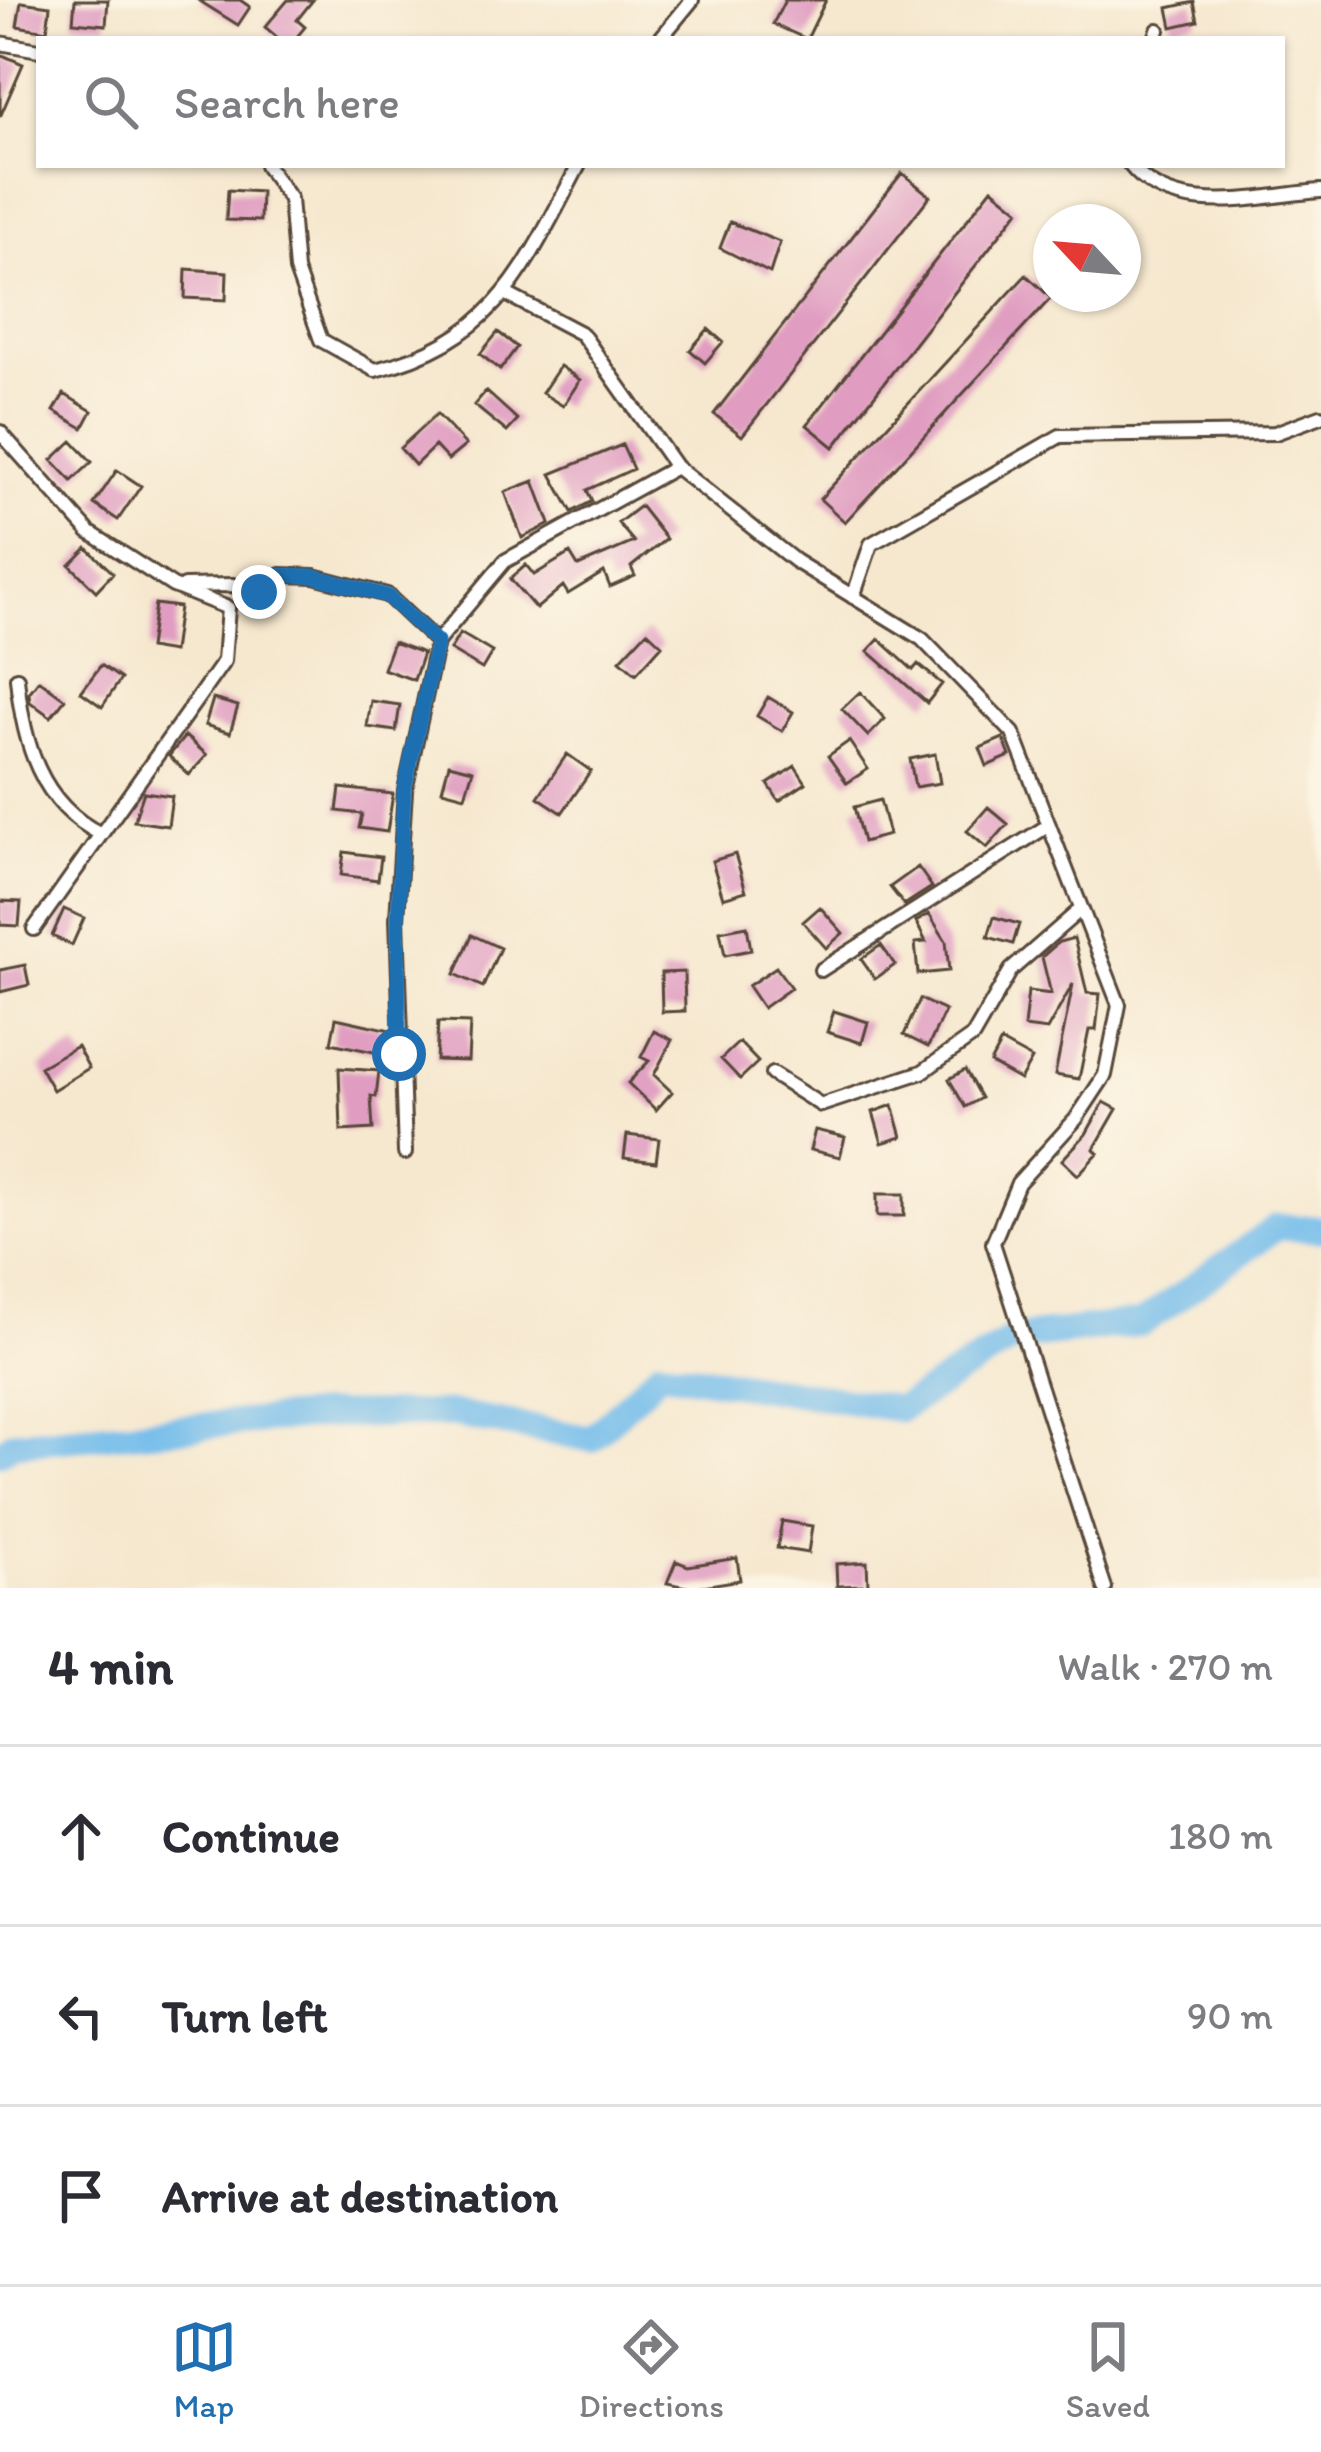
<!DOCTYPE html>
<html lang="en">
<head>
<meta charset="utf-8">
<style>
	body { margin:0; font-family:Itim,sans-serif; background:#f7f7f7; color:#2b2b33 }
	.compass { position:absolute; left:1033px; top:204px; width:108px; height:108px; border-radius:50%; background:#fff; box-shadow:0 3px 9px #0004; rotate:296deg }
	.stop { position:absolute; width:36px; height:36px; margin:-27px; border:9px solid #1f6fb2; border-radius:50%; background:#fff }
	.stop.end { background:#1f6fb2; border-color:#fff; box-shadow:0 3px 12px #0008 }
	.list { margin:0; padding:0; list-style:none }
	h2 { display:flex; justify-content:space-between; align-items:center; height:156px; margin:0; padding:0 48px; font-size:51px }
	h2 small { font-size:39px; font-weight:400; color:#7c7c81 }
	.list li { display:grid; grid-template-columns:78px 1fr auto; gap:36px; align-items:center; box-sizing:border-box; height:180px; padding:0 48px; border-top:3px solid #e1e1e2 }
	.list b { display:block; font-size:45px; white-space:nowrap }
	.list em { font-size:39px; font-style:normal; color:#7c7c81 }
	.icon { flex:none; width:66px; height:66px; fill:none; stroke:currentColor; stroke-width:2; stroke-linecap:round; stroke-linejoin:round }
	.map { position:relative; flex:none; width:1321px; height:1588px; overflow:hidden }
	.search { position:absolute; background:#fff; box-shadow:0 3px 9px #0004; left:36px; right:36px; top:36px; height:132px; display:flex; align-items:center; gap:30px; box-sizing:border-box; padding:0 42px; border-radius:0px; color:#7c7c81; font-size:45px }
	.sheet { height:696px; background:#fff }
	nav { display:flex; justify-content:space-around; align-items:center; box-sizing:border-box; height:168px; border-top:3px solid #e1e1e2; background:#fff; font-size:33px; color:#7c7c81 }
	nav a { display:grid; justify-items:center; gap:6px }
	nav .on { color:#1f6fb2 }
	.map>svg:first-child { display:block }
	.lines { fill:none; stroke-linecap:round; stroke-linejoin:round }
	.river { stroke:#72bceb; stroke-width:27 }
	.building { fill:#e09dc1 }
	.minor-casing { stroke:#574639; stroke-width:18 }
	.minor { stroke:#fff; stroke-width:12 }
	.route { stroke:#1f6fb2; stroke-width:15 }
</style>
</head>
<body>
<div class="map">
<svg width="1321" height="1588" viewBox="0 0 1321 1588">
	<rect width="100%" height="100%" fill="#fcf5e5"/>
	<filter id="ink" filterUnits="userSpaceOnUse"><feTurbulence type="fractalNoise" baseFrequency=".00833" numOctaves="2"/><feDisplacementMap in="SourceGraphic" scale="24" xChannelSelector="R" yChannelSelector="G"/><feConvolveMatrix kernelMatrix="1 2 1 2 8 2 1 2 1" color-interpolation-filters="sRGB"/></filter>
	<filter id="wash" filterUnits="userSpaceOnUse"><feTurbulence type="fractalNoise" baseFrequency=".004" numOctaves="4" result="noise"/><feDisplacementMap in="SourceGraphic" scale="48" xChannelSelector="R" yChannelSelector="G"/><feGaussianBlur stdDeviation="2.7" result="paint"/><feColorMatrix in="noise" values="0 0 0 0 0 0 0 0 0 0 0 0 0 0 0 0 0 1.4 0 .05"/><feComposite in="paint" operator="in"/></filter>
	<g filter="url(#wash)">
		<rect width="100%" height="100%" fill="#f6e8cf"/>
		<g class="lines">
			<path class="river" d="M1026 1337 1142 1323 1277 1227 1321 1229
				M0 1452 13 1443 326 1415 452 1414 591 1439 660 1371 900 1409 1012 1340"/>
		</g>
		<g id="blocks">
			<path class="building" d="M75 0H108L106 25 73 22Z
				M198 0H240L250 7 238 25Z
				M288 0H313L297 20 305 27 295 39H279L265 27Z
				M785 0H826L807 39 773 24Z
				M21 2 50 6 47 31 17 26Z
				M1194 2 1198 21 1172 27 1168 8Z
				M0 54 23 64 0 117Z
				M902 173 930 196 742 436 714 414Z
				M992 188 1019 210 834 447 807 425Z
				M228 190 261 192 260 221 226 220Z
				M730 222 780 242 770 273 720 248Z
				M186 269 227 272 226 300 185 298Z
				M1026 275 1051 298 845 522 820 499Z
				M708 329 723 342 705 363 690 350Z
				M498 332 517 347 500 370 480 354Z
				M560 366 580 380 563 406 542 393Z
				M486 391 518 420 507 432 474 405Z
				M64 394 92 411 83 428 54 411Z
				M437 414 466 445 448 460 435 446 415 465 400 448Z
				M72 441 92 462 72 481 52 460Z
				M622 445 633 469 587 490 592 501 572 512 551 474Z
				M117 470 141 486 118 520 94 504Z
				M534 481 550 524 522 538 505 492Z
				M640 506 666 539 631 567 635 576 610 587 604 572 568 594 563 586 536 609 510 579 526 565 534 575 570 553 578 566 634 542 618 523Z
				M87 548 113 573 96 591 70 565Z
				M155 604 179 607 173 652 149 648Z
				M647 631 662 645 636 674 620 660Z
				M460 633 492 652 482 669 450 650Z
				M879 639 913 670 918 664 942 684 927 703 868 651Z
				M393 642 423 653 414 680 383 669Z
				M101 665 121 679 102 707 81 692Z
				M39 680 65 699 51 717 30 702 29 693Z
				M860 692 885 719 868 736 842 709Z
				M768 697 793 712 782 731 757 716Z
				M213 699 238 706 230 733 205 725Z
				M371 701 400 705 396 731 367 727Z
				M185 736 207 755 189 775 169 756Z
				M1003 738 1010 756 987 766 980 748Z
				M849 741 868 769 847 783 828 756Z
				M567 754 591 771 562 813 538 797Z
				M935 754 940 783 915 787 910 759Z
				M449 764 473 770 465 796 442 790Z
				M795 766 806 783 779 801 768 784Z
				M340 788 393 794 387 832 359 828 362 814 337 811Z
				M144 792 172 796 168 826 134 821Z
				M880 800 889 835 863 842 854 807Z
				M988 807 1008 824 987 848 967 831Z
				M344 852 381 857 378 880 341 875Z
				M735 854 746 891 723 898 712 861Z
				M918 867 932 887 904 905 890 887Z
				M0 901 21 902 19 926 0 925Z
				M820 907 843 933 826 948 803 922Z
				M64 909 84 918 72 945 52 936Z
				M929 914 946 941 949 971 918 974 915 943 926 942 916 922Z
				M994 917 1019 924 1013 944 988 937Z
				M747 926 751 950 725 955 720 931Z
				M472 935 500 948 483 987 455 974Z
				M1074 938 1087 993 1100 994 1096 1030H1089L1079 1079 1055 1075 1073 984 1047 1030 1024 1027 1028 991 1051 994 1042 957 1059 942Z
				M881 945 895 965 875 979 861 959Z
				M25 965 29 985 0 992V970Z
				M776 967 791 988 763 1008 748 986Z
				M684 972 685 1011 662 1012 661 973Z
				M920 999 945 1011 928 1047 904 1035Z
				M834 1011 868 1022 862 1043 827 1032Z
				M336 1018 390 1030 388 1055 331 1043Z
				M438 1022 470 1023 468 1061 436 1060Z
				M654 1031 672 1040 654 1075 672 1092 656 1110 628 1083 649 1061 641 1057Z
				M739 1042 758 1062 740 1079 721 1059Z
				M1001 1042 1032 1059 1020 1080 990 1063Z
				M77 1046 89 1068 53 1090 40 1067Z
				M339 1068 379 1071 376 1097 371 1096 373 1129 341 1131Z
				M965 1070 981 1098 965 1107 949 1079Z
				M1104 1102 1117 1109 1094 1149 1098 1153 1078 1175 1062 1160 1086 1134Z
				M893 1105 902 1137 882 1143 873 1112Z
				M815 1130 845 1137 840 1157 810 1150Z
				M627 1135 659 1139 656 1162 624 1158Z
				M877 1194H904V1216H877Z
				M782 1521 812 1526 808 1553 777 1548Z
				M737 1558 740 1580 691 1588 667 1583 676 1561 688 1566Z
				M867 1562 868 1585 837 1586 836 1564Z"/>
		</g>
	</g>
	<g filter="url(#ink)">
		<use href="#blocks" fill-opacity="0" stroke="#574639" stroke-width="3"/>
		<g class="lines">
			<defs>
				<path id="minor" d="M660 39 692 0
					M1155 39 1158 30
					M0 43 39 50
					M266 165 290 199 296 270 321 340 375 370C497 340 525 267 579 165
					M1130 165C1174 221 1261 195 1321 191
					M508 295 582 334 676 467 795 561 922 639 1013 733 1119 1005 1105 1075 1076 1119 1018 1183 993 1243 1105 1588
					M0 432 89 532 173 586 228 608 224 661 34 929
					M184 586 233 585 259 592 281 575 314 576 387 595 437 642
					M853 597 871 544 1060 436 1275 433 1321 416
					M17 678C23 742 40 804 101 834
					M821 970 1049 825
					M772 1074 821 1105 922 1072 973 1036 1011 970 1081 909
					M405 1153 397 919 405 791 437 642 505 561 676 467"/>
			</defs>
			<use href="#minor" class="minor-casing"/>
			<use href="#minor" class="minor"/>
		</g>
	</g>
	<g class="lines" filter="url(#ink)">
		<path class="route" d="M259 592 281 575 314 576 387 596 437 642 404 791 398 920 399 1054"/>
	</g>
</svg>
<svg class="compass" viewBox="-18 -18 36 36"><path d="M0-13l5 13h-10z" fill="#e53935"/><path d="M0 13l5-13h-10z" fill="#7c7c81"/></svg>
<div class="stop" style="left:399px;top:1054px"></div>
<div class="stop end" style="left:259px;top:592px"></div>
<div class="search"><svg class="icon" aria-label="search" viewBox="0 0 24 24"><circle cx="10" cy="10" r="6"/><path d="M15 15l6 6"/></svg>Search here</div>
</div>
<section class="sheet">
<h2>4 min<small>Walk · 270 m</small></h2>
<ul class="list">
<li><svg class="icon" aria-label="ahead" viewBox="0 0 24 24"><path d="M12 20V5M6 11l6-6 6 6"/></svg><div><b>Continue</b></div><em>180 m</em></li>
<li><svg class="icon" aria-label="left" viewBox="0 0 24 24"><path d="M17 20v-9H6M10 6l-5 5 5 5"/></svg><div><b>Turn left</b></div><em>90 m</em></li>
<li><svg class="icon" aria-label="arrive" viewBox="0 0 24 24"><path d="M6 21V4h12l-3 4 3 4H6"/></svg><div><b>Arrive at destination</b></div></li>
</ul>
</section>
<nav>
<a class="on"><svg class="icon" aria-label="map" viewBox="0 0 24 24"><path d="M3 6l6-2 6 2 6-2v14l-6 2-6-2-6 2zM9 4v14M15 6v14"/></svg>Map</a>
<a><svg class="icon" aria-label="directions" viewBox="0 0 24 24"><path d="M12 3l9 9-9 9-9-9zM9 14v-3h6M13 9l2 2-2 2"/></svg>Directions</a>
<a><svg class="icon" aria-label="saved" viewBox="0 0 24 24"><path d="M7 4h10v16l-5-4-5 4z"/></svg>Saved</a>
</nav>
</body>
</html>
